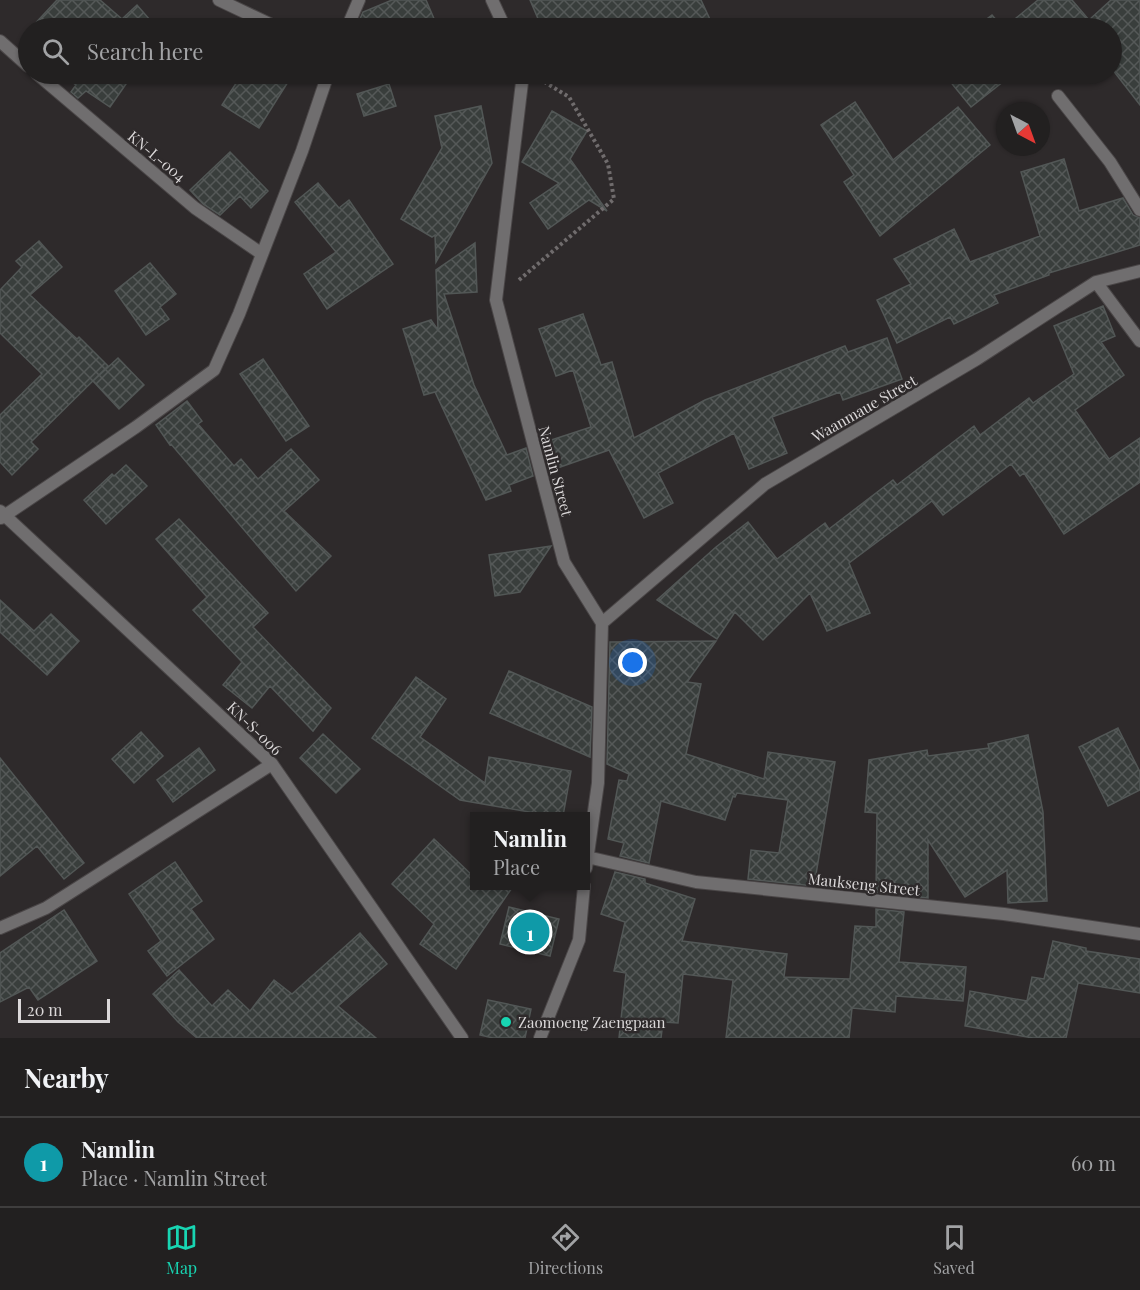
<!DOCTYPE html>
<html lang="en">
<head>
<meta charset="utf-8">
<style>
	body { margin:0; font-family:"Playfair Display",serif; background:#2e2d2d; color:#f1f3f6 }
	.compass { position:absolute; left:996px; top:102px; width:54px; height:54px; border-radius:50%; background:#222020; box-shadow:0 2px 4px #0004; rotate:139deg }
	.scale { position:absolute; left:18px; bottom:15px; width:92px; box-sizing:border-box; padding-left:6px; border:3px solid #dbd8d9; border-top:0; font-size:16px; line-height:21px; white-space:nowrap; color:#dbd8d9; -webkit-text-stroke:4px #2e2a2b; paint-order:stroke }
	.you { position:absolute; left:633px; top:663px; width:21px; height:21px; margin:-15px; border:4px solid #fff; border-radius:50%; background:#1a73e8; box-shadow:0 0 0 9px #1a73e833 }
	.badge { display:grid; place-items:center; width:39px; height:39px; border-radius:50%; background:#18d5b2; color:#fff; font-size:20px; font-weight:700 }
	.pin { position:absolute; translate:-50% -50%; border:3px solid #fff; box-shadow:0 2px 6px #0006 }
	.popup { position:absolute; left:470px; top:812px; width:120px; height:78px; box-sizing:border-box; display:grid; place-content:center; border-radius:0px; background:#222020; filter:drop-shadow(0 2px 4px #0005); font-size:20px; white-space:nowrap; color:#a2a3a5 }
	.popup b { font-size:22px; color:#f1f3f6 }
	.popup::after { content:''; position:absolute; left:50%; top:100%; margin-left:-12px; border:12px solid transparent; border-top-color:#222020 }
	.list { margin:0; padding:0; list-style:none }
	h2 { display:flex; justify-content:space-between; align-items:center; height:78px; margin:0; padding:0 24px; font-size:26px }
	h2 small { font-size:20px; font-weight:400; color:#a2a3a5 }
	.list li { display:grid; grid-template-columns:39px 1fr auto; gap:18px; align-items:center; box-sizing:border-box; height:90px; padding:0 24px; border-top:2px solid #3f3e3e }
	.list b { display:block; font-size:22px; white-space:nowrap }
	.list p { margin:0; font-size:20px; white-space:nowrap; color:#a2a3a5 }
	.list em { font-size:20px; font-style:normal; color:#a2a3a5 }
	.icon { flex:none; width:33px; height:33px; fill:none; stroke:currentColor; stroke-width:2; stroke-linecap:round; stroke-linejoin:round }
	.map { position:relative; flex:none; width:1140px; height:1038px; overflow:hidden }
	.search { position:absolute; background:#222020; box-shadow:0 2px 4px #0004; left:18px; right:18px; top:18px; height:66px; display:flex; align-items:center; gap:15px; box-sizing:border-box; padding:0 21px; border-radius:33px; color:#a2a3a5; font-size:22px }
	.sheet { height:168px; background:#222020 }
	nav { display:flex; justify-content:space-around; align-items:center; box-sizing:border-box; height:84px; border-top:2px solid #3f3e3e; background:#222020; font-size:16px; color:#a2a3a5 }
	nav a { display:grid; justify-items:center; gap:3px }
	nav .on { color:#18d5b2 }
	.map>svg:first-child { display:block }
	.building { fill:url(#building-cross-hatch); stroke:#525756; stroke-width:1.5 }
	.lines { fill:none; stroke-linecap:round; stroke-linejoin:round }
	.street-casing { stroke:#4a4647; stroke-width:14 }
	.path { stroke:#706c6d; stroke-width:4; stroke-dasharray:3 3; stroke-linecap:butt }
	.street { stroke:#706e6f; stroke-width:12 }
	.poi-dot { fill:#18d5b2; stroke:#2e2a2b; stroke-width:2 }
	.labels { text-anchor:middle; dominant-baseline:central; stroke-width:5; stroke-linejoin:round; paint-order:stroke }
	.street-label { font-size:15px; fill:#dbd8d9; stroke:#2e2a2b }
	.poi-label { font-size:15px; fill:#dbd8d9; stroke:#2e2a2b; text-anchor:start }
</style>
</head>
<body>
<div class="map">
<svg width="1140" height="1038" viewBox="0 0 1140 1038">
	<defs>
		<pattern id="building-cross-hatch" width="8" height="8" patternUnits="userSpaceOnUse" patternTransform="scale(1.5)"><rect width="8" height="8" fill="#393e3c"/><path d="M0 0l8 8M0 8l8-8" fill="none" stroke="#555958"/></pattern>
	</defs>
	<rect width="100%" height="100%" fill="#2e2a2b"/>
	<path class="building" d="M57 0H100L122 19 137 5 157 28H31Z
		M392 0H426L438 28H356L363 12Z
		M530 0H701L714 28H542Z
		M1038 0H1072L1089 20 1111 0H1140V105L1112 69V28H1004Z
		M992 15 1003 28H975Z
		M60 74H133L110 107 86 91 78 98 71 92 76 85Z
		M242 74H293L259 128 222 105Z
		M565 74H597L567 82Z
		M944 74H1013L971 107Z
		M389 84 396 106 364 116 357 94Z
		M855 102 893 160 958 107 990 145 880 236 844 182 854 175 821 125Z
		M481 106 492 163 436 262 435 235 432 237 401 219 442 148 435 116Z
		M552 111 587 131 570 159 607 211 589 200 548 229 530 203 559 183 522 162Z
		M230 152 268 191 251 208 240 196 220 215 203 204 190 190Z
		M1064 159 1079 211 1123 198 1133 215 1140 218V245L1049 273V275L994 295 998 303 954 324 950 317 897 343 877 300 911 284 894 259 954 229 970 262 1040 236 1021 172Z
		M318 183 339 208 349 200 393 264 327 309 304 274 336 252 295 202Z
		M39 241 62 267 30 295 77 339 79 337 108 366 31 442 38 449 12 475 0 462V415L42 374 0 333V290L22 267 16 261Z
		M475 243 477 292 444 294 474 385 507 455 526 448 533 476 509 485 511 491 486 500 435 392 424 395 403 329 431 320 438 330 436 270Z
		M150 263 176 294 160 307 169 319 146 335 115 291Z
		M1103 306 1115 336 1101 342 1124 375 1075 410 1109 459 1140 438V482L1064 534 1024 473 1020 476 1011 464 943 515 932 501 849 563 870 613 827 631 810 593 763 640 735 612 717 639 657 600 716 547 748 522 777 559 825 523 829 529 893 480 897 485 974 426 980 435 1029 398 1033 403 1074 374 1054 326Z
		M583 314 601 365 612 362 634 438 705 400 845 346 848 352 887 338 902 379 843 400 840 392 772 417 787 453 749 469 734 433 658 473 673 503 644 518 609 450 549 471 542 443 591 427 573 370 556 376 539 329Z
		M118 358 144 385 119 409 93 381Z
		M263 359 309 426 286 441 240 374Z
		M187 401 202 421 198 424 234 466 241 459 258 479 291 449 319 480 284 511 331 556 296 591 171 444 170 445 156 425Z
		M126 465 147 486 106 524 84 500 112 474 114 476Z
		M179 519 268 613 253 627 331 708 313 731 270 686 252 708 223 685 242 662 193 610 207 597 156 539Z
		M551 546 520 592 495 596 489 555Z
		M0 600 34 631 51 614 79 641 47 675 0 632Z
		M716 641 687 682 701 684 686 754 764 779 768 752 835 762 814 886 748 879 751 850 779 853 788 800 737 793 735 797 733 796 725 820 661 801 649 863 620 856 624 843 608 839 619 780 627 781 629 774 607 764 610 642Z
		M509 671 592 707 590 757 490 713Z
		M416 677 446 699 420 737 485 783 489 757 571 771 563 816H552L460 800 372 738Z
		M1118 728 1140 772V790L1108 806 1079 747Z
		M141 732 163 756 134 783 112 759Z
		M323 734 360 769 336 793 300 758Z
		M1028 735 1043 812 1047 901 1008 903 1007 870 965 897 928 840V898L876 892 877 813 865 812 869 760 927 750 928 756 989 748 988 744Z
		M199 748 215 770 173 802 157 780Z
		M0 758 84 863 64 879 37 846 0 876Z
		M434 839 474 877V885H514L456 969 420 944 434 924 392 884Z
		M175 862 202 901 191 909 214 939 167 976 148 951 161 941 129 894Z
		M615 872 645 879V883L695 899 682 941 787 954 784 977 850 979 855 926 876 927V909L904 912 899 962 966 967 963 1001 896 996 895 1012 852 1008 849 1038H726L733 980 683 974 678 1023 663 1022 661 1038H619L626 973 614 971 625 922 601 914Z
		M509 907 559 919 550 956 500 944Z
		M64 910 97 961 38 1000 29 987 0 1002V953Z
		M360 933 387 964 338 1006 376 1038H197L178 1022 153 994 179 970 212 1006 228 990 250 1011 274 980 292 994Z
		M1053 941 1086 948V951L1140 959V993L1078 983 1066 1038H1033L965 1026 970 991 1027 1001 1032 977 1044 979Z
		M488 1000 531 1009 525 1038H493L480 1035Z"/>
	<g class="lines">
		<defs>
			<path id="street" d="M219 0 278 28
				M492 0 505 28
				M347 28 359 0
				M0 41 28 66
				M37 74 195 208 262 254
				M523 74 496 300 564 562 602 623 598 783 586 868
				M1058 96 1110 162 1140 210
				M1096 282 1140 271
				M0 511 272 764 462 1038
				M1 518 136 427 214 370 239 314 302 151 328 74
				M602 623 765 484 977 359 1096 282 1140 341
				M587 857 696 882 1004 914 1140 934
				M0 928 46 908 272 764
				M540 1038 579 940 584 886"/>
		</defs>
		<use href="#street" class="street-casing"/>
		<path class="path" d="M519 280 614 199 608 164 569 97 543 81"/>
		<use href="#street" class="street"/>
	</g>
	<circle class="poi-dot" cx="506" cy="1022" r="6"/>
	<g class="labels">
		<g class="street-label">
			<text transform="translate(157 156) rotate(40)">KN-L-004</text>
			<text transform="translate(864 408) rotate(-30)">Waanmaue Street</text>
			<text transform="translate(556 471) rotate(75)">Namlin Street</text>
			<text transform="translate(255 728) rotate(44)">KN-S-006</text>
			<text transform="translate(864 884) rotate(6)">Maukseng Street</text>
		</g>
		<g class="poi-label">
			<text x="518" y="1022">Zaomoeng Zaengpaan</text>
		</g>
	</g>
</svg>
<svg class="compass" viewBox="-18 -18 36 36"><path d="M0-13l5 13h-10z" fill="#e53935"/><path d="M0 13l5-13h-10z" fill="#a2a3a5"/></svg>
<div class="scale">20 m</div>
<div class="you"></div>
<div class="pin badge" style="left:530px;top:932px;background:#0f9aa8">1</div>
<div class="popup"><b>Namlin</b>Place</div>
<div class="search"><svg class="icon" aria-label="search" viewBox="0 0 24 24"><circle cx="10" cy="10" r="6"/><path d="M15 15l6 6"/></svg>Search here</div>
</div>
<section class="sheet">
<h2>Nearby<small></small></h2>
<ul class="list">
<li><span class="badge" style="background:#0f9aa8">1</span><div><b>Namlin</b><p>Place · Namlin Street</p></div><em>60 m</em></li>
</ul>
</section>
<nav>
<a class="on"><svg class="icon" aria-label="map" viewBox="0 0 24 24"><path d="M3 6l6-2 6 2 6-2v14l-6 2-6-2-6 2zM9 4v14M15 6v14"/></svg>Map</a>
<a><svg class="icon" aria-label="directions" viewBox="0 0 24 24"><path d="M12 3l9 9-9 9-9-9zM9 14v-3h6M13 9l2 2-2 2"/></svg>Directions</a>
<a><svg class="icon" aria-label="saved" viewBox="0 0 24 24"><path d="M7 4h10v16l-5-4-5 4z"/></svg>Saved</a>
</nav>
</body>
</html>
